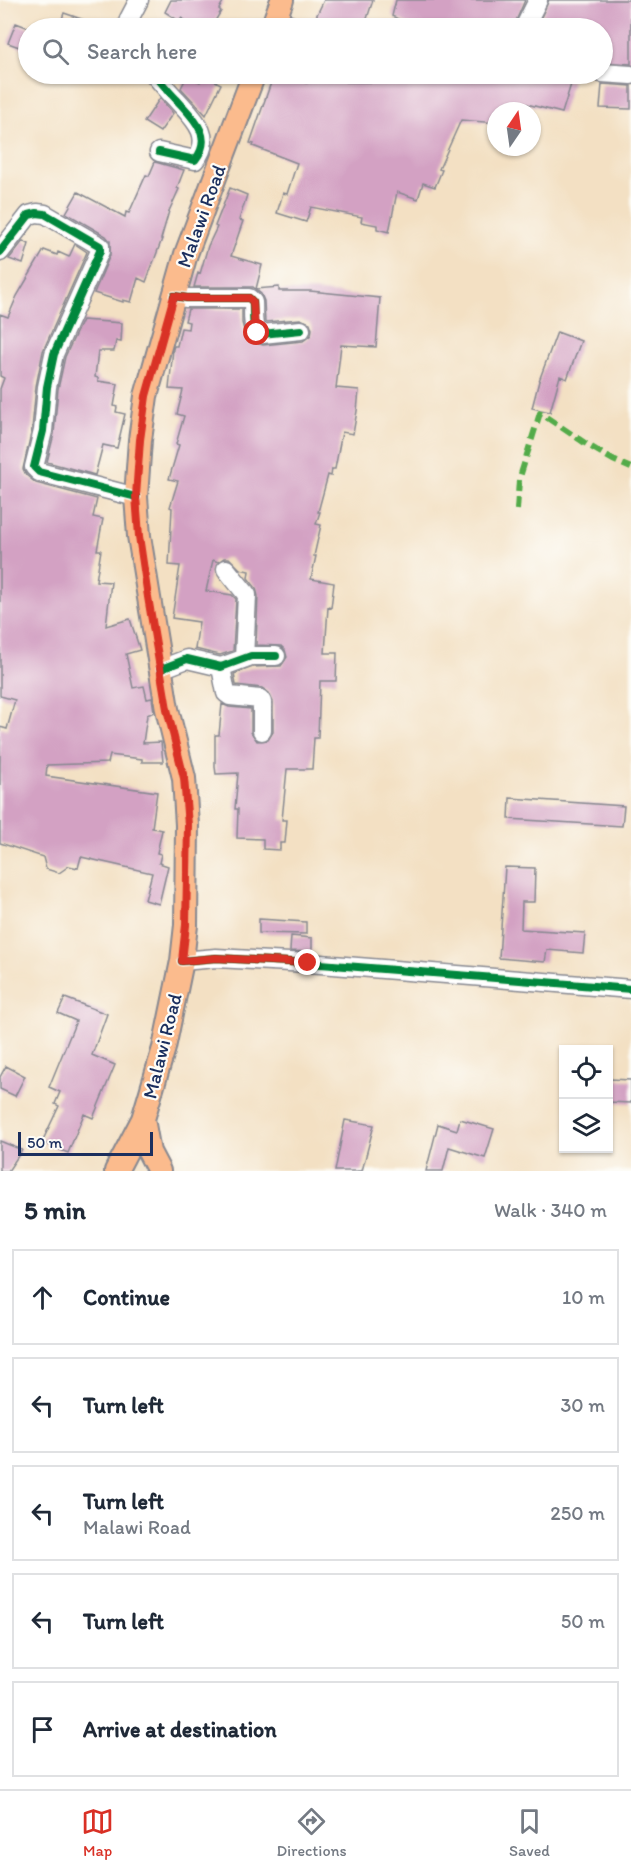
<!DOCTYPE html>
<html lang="en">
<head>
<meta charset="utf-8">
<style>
	body { margin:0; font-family:Itim,sans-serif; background:#f6f6f7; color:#1f2937 }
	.controls { position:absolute; right:18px; bottom:18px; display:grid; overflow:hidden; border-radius:0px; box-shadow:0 2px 4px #0004 }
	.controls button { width:54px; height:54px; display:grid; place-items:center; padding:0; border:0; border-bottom:2px solid #e0e1e3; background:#fff; color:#1f2937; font:30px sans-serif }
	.compass { position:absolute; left:487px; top:102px; width:54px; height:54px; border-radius:50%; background:#fff; box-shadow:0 2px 4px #0004; rotate:13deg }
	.scale { position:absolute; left:18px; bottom:15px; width:135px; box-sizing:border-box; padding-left:6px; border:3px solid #1b2f5e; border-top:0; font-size:16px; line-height:21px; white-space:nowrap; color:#1b2f5e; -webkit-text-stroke:4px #fdfcf7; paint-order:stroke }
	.stop { position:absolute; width:18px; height:18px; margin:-14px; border:4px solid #d93025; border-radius:50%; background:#fff }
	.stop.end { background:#d93025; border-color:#fff; box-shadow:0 2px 6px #0008 }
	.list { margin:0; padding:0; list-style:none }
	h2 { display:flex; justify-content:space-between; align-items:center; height:78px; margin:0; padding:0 24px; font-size:26px }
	h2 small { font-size:20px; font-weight:400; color:#747a83 }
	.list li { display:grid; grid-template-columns:39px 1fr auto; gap:18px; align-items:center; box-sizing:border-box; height:96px; margin:0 12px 12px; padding:0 12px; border:2px solid #e0e1e3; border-radius:0px }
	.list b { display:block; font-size:22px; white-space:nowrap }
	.list p { margin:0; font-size:20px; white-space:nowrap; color:#747a83 }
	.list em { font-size:20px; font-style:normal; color:#747a83 }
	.icon { flex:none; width:33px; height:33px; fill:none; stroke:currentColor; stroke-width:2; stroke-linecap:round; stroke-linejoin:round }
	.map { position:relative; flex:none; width:631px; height:1171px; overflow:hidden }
	.search { position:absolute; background:#fff; box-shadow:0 2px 4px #0004; left:18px; right:18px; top:18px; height:66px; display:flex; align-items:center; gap:15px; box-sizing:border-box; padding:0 21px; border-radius:33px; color:#747a83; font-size:22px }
	.sheet { height:618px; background:#fff }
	nav { display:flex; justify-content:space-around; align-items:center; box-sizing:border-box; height:84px; border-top:2px solid #e0e1e3; background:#fff; font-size:16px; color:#747a83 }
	nav a { display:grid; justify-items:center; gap:3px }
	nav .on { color:#d93025 }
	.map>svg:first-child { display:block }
	.building { fill:#d3a1c3 }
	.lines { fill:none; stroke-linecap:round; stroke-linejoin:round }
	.minor-casing { stroke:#878890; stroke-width:21 }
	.major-casing { stroke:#878890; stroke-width:26 }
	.minor { stroke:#fff; stroke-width:18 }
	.major { stroke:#fbbb8d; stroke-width:22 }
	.quiet { stroke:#52ab49; stroke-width:6; stroke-dasharray:12 6; stroke-linecap:butt }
	.cycleway-casing { stroke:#fdfcf7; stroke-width:11 }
	.cycleway { stroke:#00873e; stroke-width:8 }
	.route { stroke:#d93025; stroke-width:8 }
	.labels { text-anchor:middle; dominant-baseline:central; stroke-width:4.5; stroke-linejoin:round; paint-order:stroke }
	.street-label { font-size:20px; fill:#1b2f5e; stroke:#fdfcf7 }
</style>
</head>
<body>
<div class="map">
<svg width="631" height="1171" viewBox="0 0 631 1171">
	<rect width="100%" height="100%" fill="#fdfcf7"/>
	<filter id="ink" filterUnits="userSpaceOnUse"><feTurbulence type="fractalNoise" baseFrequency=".0167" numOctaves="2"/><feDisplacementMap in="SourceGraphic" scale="12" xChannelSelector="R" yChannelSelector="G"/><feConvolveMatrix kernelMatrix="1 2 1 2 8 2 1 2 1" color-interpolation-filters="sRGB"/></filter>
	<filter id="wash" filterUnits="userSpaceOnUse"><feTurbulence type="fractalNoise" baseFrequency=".008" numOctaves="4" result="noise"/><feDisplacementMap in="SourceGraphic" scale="24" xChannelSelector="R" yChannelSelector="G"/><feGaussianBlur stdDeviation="1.35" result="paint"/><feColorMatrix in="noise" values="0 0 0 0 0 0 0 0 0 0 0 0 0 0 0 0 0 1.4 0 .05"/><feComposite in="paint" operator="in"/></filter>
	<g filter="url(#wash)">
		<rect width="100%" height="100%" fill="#f3e0c3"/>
		<g id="blocks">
			<path class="building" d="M171 0H224L219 9 221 11 211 28H199L181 18 179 21 165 12Z
				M324 0H373L364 28H329L314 21Z
				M396 0H525L513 28H416L392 16Z
				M549 0H631V64L603 62V28H536Z
				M64 13 102 26V28H59Z
				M16 23 29 28 22 48 8 43Z
				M274 74 307 83 310 74H349L346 82H376L378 74H464L523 78 524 74H546L572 81 562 113 515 101 514 111H496V123L461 120 439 169 442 170 435 187 423 183 418 199 397 192 389 232 377 229V225L361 222 362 217 311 207 306 222 277 213 283 193 287 194 297 163 253 146 254 144 250 143Z
				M203 75 221 84 206 115 181 88 187 76 200 82Z
				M602 84 631 86V109L600 108Z
				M160 98 173 113 160 132 144 122Z
				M155 162 184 170 177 188 179 189 169 211 161 239H162L146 282 138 278 131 302 123 300V302L94 293 110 255V241L106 236 66 213 78 192 125 217 126 212 129 213 146 175 149 176Z
				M230 188 247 195 239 220 243 221 231 256 262 265 256 289 279 287V291H310L380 298 376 347 341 345 336 388 359 390 357 411 353 434 342 432 335 469H332L331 476 328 475 318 512H320L316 524 321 525 314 556H316L311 579 334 583 331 608 328 607 325 653H337L336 681H320L318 738H314L312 769H287L282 820H287L285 843H280V850L263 849V839L237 838 238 809H235L238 773 216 774 215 767V735H219L222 704 229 707 251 709V732L257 741 268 740 273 732V702L269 693 262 688 236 685 234 674 253 667 281 666 287 657 285 650 281 646 256 645 258 596 256 588 248 578 249 571 240 569 229 558H224L218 562 213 560 206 591 232 595 236 599 233 651 220 655 195 649 199 622 172 618 180 566 169 565 172 508 170 507 178 481 169 479 179 445 176 444 184 416 177 414 183 390 169 389 173 349 174 346H177L181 328 188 329 189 322 185 321 188 309H242V323L245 334 253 342 263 345 303 341 311 335 312 329 310 323 300 319 265 322 264 301 261 294 253 287H194L198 273 200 274 208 246 217 227 215 226Z
				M23 241 29 244 23 264 9 259Z
				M75 244 87 252 43 351 36 386 32 429 23 469 26 475 36 483 97 499 93 517 103 519 97 550H101L96 581 111 582 106 626 130 619 140 650 126 654 133 688 144 686 147 699 152 698 154 712 147 715 143 743 161 742 163 762H142V759L110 755 108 763 47 765 46 776 157 792 152 828 162 830 157 853 161 854 159 863 168 866 159 904 145 900 152 873 81 857 78 868 69 866 59 873 46 869 43 857 0 843V727L7 729 15 700 0 696V389L4 378 0 376V314L8 317 17 296 44 250 57 255 58 252 69 257Z
				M82 320 122 323 121 342 116 341 114 351H98L95 377 98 378V381L118 384 114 406 117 407 116 412 125 414 117 448 103 445 95 475 47 462 54 434 58 389 65 357Z
				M557 332 581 341 567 379 560 376 550 412 532 408 539 381Z
				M510 798 624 806 622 826 509 819Z
				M505 867 535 868 534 902H522L521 929 585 933 583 953 547 950 545 962 499 958Z
				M259 919 306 922V934L259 933Z
				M291 936 312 938V952L290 951Z
				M65 998 107 1014 92 1055 115 1065 93 1118 84 1114 68 1153 42 1142 59 1106 55 1104 60 1092 49 1087 76 1021 58 1013Z
				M6 1066 25 1076 15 1096 0 1089V1077Z
				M609 1079 631 1080V1103L609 1102Z
				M460 1119 494 1129 485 1158 449 1147 443 1171H426L438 1124 457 1130Z
				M345 1120 374 1125 362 1171H335Z
				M0 1141 22 1150 8 1171H0Z"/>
		</g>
	</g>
	<g filter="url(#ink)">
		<use href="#blocks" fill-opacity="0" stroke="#878890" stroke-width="1.5"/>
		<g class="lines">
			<defs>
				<path id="minor" d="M275 19 296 28
					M127 28 129 19 139 0
					M524 28 538 0
					M602 73 631 75
					M154 74C161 82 168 91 176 99 192 117 215 136 195 160L159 152
					M0 252 29 215 37 213 45 214 100 246V251L54 354 47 387 43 431 34 467 39 472 136 497
					M174 296 187 298H249L253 302C254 313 250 331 262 334L301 330
					M226 569 247 595 244 658
					M221 667 226 693 230 696 260 699 262 702V731
					M161 669 187 659 221 667 251 656H276
					M182 961 216 958 308 963 631 989"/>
				<path id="major" d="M272 28 282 0
					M143 1119 149 1152 159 1171
					M116 1171 143 1119 164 1048 182 961 186 925 187 825 184 778 167 709 139 536 136 497 140 440 146 396 186 254 254 74"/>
			</defs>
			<use href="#minor" class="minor-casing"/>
			<use href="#major" class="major-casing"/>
			<use href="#minor" class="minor"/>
			<use href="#major" class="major"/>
			<path class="quiet" d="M517 510 519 480 540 413 588 445 613 460 631 468"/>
			<defs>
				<path id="cycleway" d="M154 74C161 82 168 91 176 99 192 117 215 136 195 160L159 152
					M0 252 29 215 37 213 45 214 100 246V251L54 354 47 387 43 431 34 467 39 472 136 497
					M174 296 187 298H249L253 302C254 313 250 331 262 334L301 330
					M161 669 187 659 221 667 251 656H276
					M182 961 216 958 308 963 631 989"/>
			</defs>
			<use href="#cycleway" class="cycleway-casing"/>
			<use href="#cycleway" class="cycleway"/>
		</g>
	</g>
	<g class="lines" filter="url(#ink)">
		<path class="route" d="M257 333 255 329 253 302 249 298H187L174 296 146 396 140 440 136 496 139 536 148 597 167 709 184 778 188 825 186 925 182 961 216 958 308 963"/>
	</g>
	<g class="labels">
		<g class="street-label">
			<text transform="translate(201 216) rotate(-70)">Malawi Road</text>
			<text transform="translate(162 1046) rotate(-76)">Malawi Road</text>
		</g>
	</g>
</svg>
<div class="controls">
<button><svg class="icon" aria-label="locate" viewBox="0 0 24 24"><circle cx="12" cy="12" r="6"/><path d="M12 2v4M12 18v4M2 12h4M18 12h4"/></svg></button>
<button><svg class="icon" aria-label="layers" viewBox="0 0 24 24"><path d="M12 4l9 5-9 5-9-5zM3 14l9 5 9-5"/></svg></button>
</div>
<svg class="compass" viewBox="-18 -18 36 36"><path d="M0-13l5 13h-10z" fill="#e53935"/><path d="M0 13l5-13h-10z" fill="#747a83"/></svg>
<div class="scale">50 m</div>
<div class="stop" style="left:257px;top:333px"></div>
<div class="stop end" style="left:308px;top:963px"></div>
<div class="search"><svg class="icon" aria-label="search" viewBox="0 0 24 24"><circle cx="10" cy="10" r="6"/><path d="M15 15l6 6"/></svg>Search here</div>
</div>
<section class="sheet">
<h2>5 min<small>Walk · 340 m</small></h2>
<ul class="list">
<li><svg class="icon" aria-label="ahead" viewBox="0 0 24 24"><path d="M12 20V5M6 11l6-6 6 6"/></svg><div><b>Continue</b></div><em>10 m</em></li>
<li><svg class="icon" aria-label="left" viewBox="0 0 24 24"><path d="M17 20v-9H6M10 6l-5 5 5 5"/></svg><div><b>Turn left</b></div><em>30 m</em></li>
<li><svg class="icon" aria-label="left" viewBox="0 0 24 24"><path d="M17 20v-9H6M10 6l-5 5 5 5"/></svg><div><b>Turn left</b><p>Malawi Road</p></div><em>250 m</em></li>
<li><svg class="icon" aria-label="left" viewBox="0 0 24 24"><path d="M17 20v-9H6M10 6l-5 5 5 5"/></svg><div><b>Turn left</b></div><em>50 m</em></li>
<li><svg class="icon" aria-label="arrive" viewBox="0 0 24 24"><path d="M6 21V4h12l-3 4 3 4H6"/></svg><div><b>Arrive at destination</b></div></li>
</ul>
</section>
<nav>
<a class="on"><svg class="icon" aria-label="map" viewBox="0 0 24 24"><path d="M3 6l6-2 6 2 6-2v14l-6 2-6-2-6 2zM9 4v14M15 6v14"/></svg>Map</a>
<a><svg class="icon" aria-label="directions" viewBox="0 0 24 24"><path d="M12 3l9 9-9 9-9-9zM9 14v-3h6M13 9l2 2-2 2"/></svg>Directions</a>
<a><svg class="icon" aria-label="saved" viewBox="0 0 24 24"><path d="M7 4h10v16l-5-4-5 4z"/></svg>Saved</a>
</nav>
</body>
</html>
